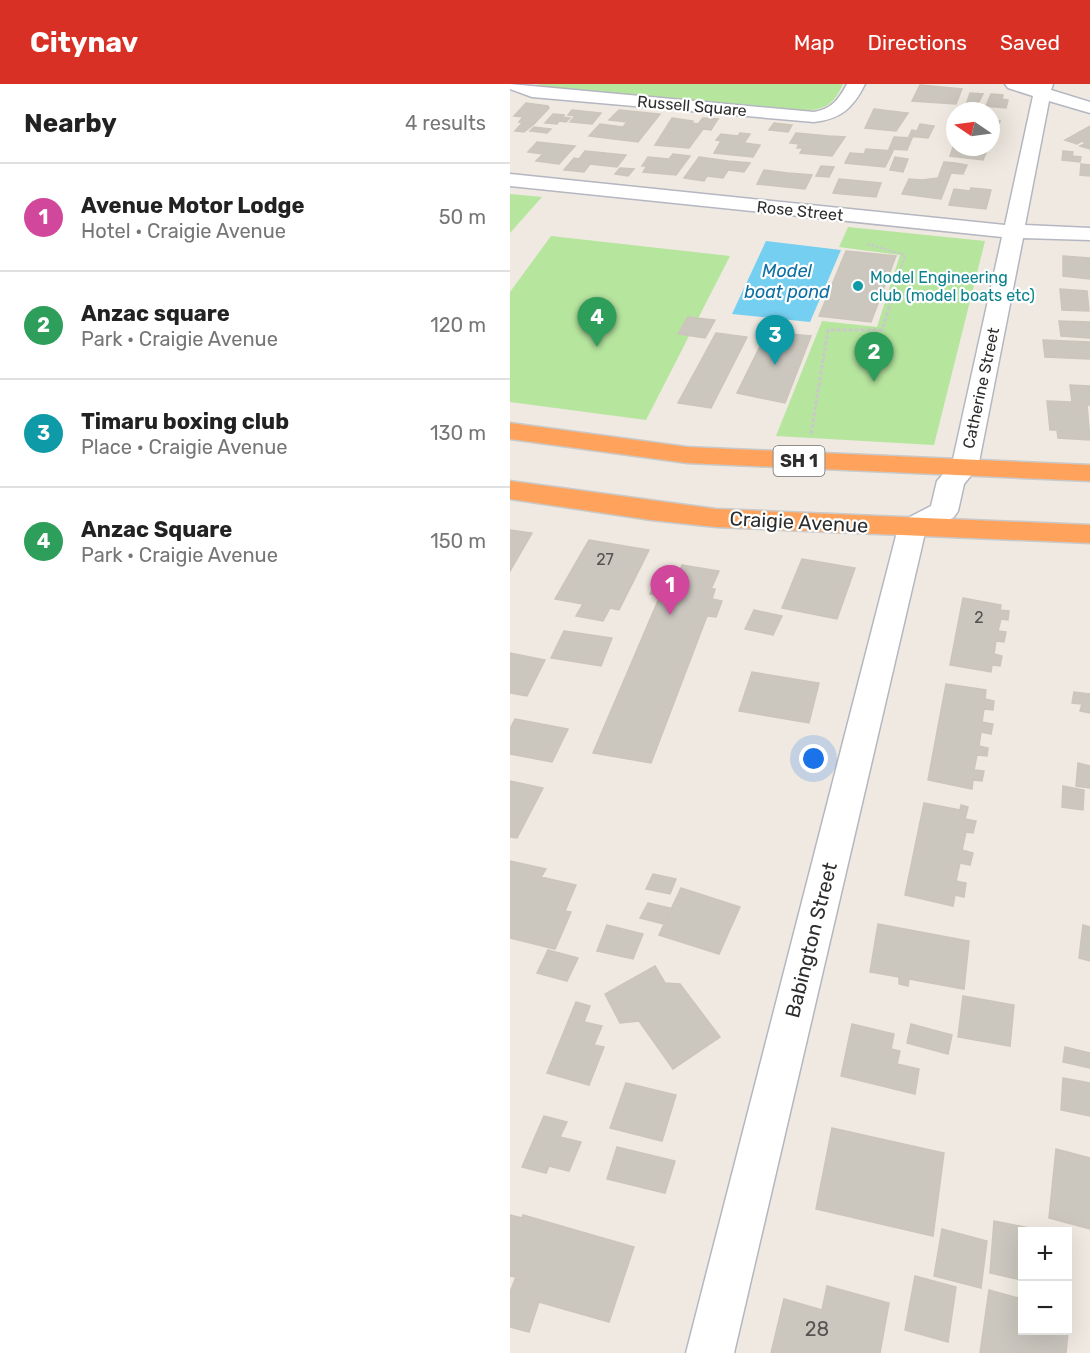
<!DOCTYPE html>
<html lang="en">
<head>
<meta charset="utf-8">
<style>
	body { margin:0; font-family:Rubik,sans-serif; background:#f6f6f6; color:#222 }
	.controls { position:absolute; right:18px; bottom:18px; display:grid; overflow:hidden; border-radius:0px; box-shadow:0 6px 24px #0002 }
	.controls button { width:54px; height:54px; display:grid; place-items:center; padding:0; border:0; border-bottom:2px solid #e0e0e0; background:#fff; color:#222; font:30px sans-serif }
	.compass { position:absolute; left:436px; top:18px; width:54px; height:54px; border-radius:50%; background:#fff; box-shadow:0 6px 24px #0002; rotate:283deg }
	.you { position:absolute; left:304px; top:675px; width:21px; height:21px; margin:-15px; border:4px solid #fff; border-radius:50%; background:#1a73e8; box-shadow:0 0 0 9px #1a73e833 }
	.badge { display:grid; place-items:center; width:39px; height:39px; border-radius:50%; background:#d93025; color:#fff; font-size:20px; font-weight:700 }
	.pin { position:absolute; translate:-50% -50px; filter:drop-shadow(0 2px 3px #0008) }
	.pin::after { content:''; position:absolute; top:32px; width:21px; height:18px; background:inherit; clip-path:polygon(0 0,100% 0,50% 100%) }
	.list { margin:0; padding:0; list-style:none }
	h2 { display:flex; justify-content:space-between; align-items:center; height:78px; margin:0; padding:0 24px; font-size:26px }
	h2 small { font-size:20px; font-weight:400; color:#767676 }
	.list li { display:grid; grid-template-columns:39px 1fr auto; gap:18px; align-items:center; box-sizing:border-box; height:108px; padding:0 24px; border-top:2px solid #e0e0e0 }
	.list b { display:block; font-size:22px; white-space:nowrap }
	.list p { margin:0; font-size:20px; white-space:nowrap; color:#767676 }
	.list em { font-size:20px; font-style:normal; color:#767676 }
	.map { position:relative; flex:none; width:580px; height:1269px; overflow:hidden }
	header { display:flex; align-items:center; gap:36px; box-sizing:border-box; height:84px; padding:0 30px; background:#d93025; color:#fff }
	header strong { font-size:28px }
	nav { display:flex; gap:33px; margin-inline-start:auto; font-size:21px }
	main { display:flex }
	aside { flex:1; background:#fff }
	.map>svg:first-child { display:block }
	.green { fill:#b6e59e }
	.water { fill:#75cff0 }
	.building { fill:#cbc7bf; stroke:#cbc5ba; stroke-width:1.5 }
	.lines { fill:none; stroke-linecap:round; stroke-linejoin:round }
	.minor-casing { stroke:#b4b7c1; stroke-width:3 }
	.highway-casing { stroke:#c9c9c9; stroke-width:3 }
	.path-far1 { stroke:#c9c9c9; stroke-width:2; stroke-dasharray:3 1.5; stroke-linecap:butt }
	.path { stroke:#c9c9c9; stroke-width:3; stroke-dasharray:4 2; stroke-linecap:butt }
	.minor { fill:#fff; fill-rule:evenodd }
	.highway { fill:#ffa35c; fill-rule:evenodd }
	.culture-dot { fill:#0f9aa8; stroke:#fff; stroke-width:2 }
	.labels { text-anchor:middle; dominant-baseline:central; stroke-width:4.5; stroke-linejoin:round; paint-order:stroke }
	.far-street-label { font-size:16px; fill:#2e2e2e; stroke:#fff }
	.far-culture-label { font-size:16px; fill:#0d838f; stroke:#fff; text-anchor:start }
	.number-label { font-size:16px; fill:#555452 }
	.far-water-label { font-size:18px; font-style:italic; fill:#0d6fa3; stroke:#fff }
	.shield { fill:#fff; stroke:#6d6d6d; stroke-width:1.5 }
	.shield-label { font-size:18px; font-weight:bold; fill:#2e2e2e }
	.street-label { font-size:20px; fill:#2e2e2e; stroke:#fff }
	.near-number-label { font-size:20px; fill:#555452 }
</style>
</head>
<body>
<header>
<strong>Citynav</strong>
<nav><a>Map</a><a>Directions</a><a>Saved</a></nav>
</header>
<main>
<aside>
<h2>Nearby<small>4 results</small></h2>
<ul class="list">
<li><span class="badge" style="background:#d1479c">1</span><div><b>Avenue Motor Lodge</b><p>Hotel · Craigie Avenue</p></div><em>50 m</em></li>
<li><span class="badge" style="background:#2e9e5b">2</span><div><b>Anzac square</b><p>Park · Craigie Avenue</p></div><em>120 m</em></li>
<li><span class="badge" style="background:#0f9aa8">3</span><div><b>Timaru boxing club</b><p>Place · Craigie Avenue</p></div><em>130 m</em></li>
<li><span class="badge" style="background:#2e9e5b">4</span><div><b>Anzac Square</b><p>Park · Craigie Avenue</p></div><em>150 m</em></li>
</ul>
</aside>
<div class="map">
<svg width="580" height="1269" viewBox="0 0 580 1269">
	<rect width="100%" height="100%" fill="#efe9e1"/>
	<path class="green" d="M26 0H333C322 24 313 26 287 27L42 4Z
		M0 110 32 113 0 149Z
		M338 143 475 157 424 361 266 352 312 237 367 243 390 171 329 163Z
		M41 152 220 172 136 336 0 318V208Z"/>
	<path class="water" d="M256 157 331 166 300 238 222 230Z"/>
	<path class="building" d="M410 1 452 5 446 20 402 17Z
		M460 9 473 10 465 25 455 24Z
		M481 10 493 11 492 15 498 16 496 24 476 22Z
		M16 19 38 22 39 24 25 39 9 38 13 33 4 32Z
		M364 25 398 29 386 47 355 44Z
		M62 26 91 29 82 40 60 38 65 32 58 31Z
		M109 26 150 30 128 58 79 52 90 40 113 43 117 38 99 36Z
		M43 30 54 31 53 33 60 34 56 38 49 37 47 40 35 39Z
		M162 34 183 37 182 39 188 40 193 34 208 35 201 46 193 45 179 64 145 61Z
		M481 37H490L484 55 481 54Z
		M12 39 24 40 14 48 5 47Z
		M264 39 282 41 278 48 259 46Z
		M410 40 424 42 418 54 399 52 402 46 407 47Z
		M580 42V65L570 62 576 59 572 57 567 60 555 56Z
		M24 43 41 45 37 49 20 47Z
		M230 49 240 50 234 59 250 61 243 73 204 69 211 57 206 56 211 50 228 52Z
		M286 49 319 52 335 53 322 72 290 69 293 64H287L289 60 280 59Z
		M384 53 402 54 397 66 379 65Z
		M27 58 65 62 49 80 26 77 33 70 18 68Z
		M444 60 445 63 478 64 473 76 440 72Z
		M356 65 383 67 375 83 335 79 340 69 354 70Z
		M75 67 116 71 107 83 80 80 74 88 54 86 64 74 69 75Z
		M553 67 563 68 562 72 571 73 570 78 552 76Z
		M163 70 180 72 166 91 133 88 137 82H132L138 73 159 75Z
		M189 73 218 77 240 79 234 88 218 86 213 94 197 92 194 97 174 94Z
		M385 73 398 75 393 88 380 86Z
		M434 78 445 79 431 115 392 110 399 95 412 96 428 94Z
		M445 79 457 81 453 90 441 89Z
		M571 80 580 81V92L570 91Z
		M311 82 324 83 319 93 306 92Z
		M110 84 124 85 118 92 105 90Z
		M254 86 278 89 302 91 295 105 247 100Z
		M329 95 371 99 366 113 323 109Z
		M461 104 481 106 476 125 439 121 444 105 460 107Z
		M336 167 386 172 361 238 309 232Z
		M553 172 580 174V195L553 192Z
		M550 205 577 207 579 227 552 226Z
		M178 233 205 236 195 254 168 250Z
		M549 237 580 238V254L551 252Z
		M257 248 301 252 275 319 227 309Z
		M206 249 237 253 201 324 168 319Z
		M533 256 580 258V275L535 273Z
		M560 301 580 302V321H577L580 356 548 354 547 346H540L537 317 562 318Z
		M0 446 22 449 0 487Z
		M79 456 139 466 109 526 100 524 93 537 66 532 73 520 45 515Z
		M292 475 345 484 327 535 272 524Z
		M172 481 209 487 201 505H205L202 515 212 517 206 533 197 532 141 679 83 669 150 512 140 510 150 488 168 491Z
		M453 514 491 521 490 526 499 527 498 536 491 535 488 547 496 548 494 558 486 557 484 570 492 572 490 582 482 581 481 588 440 581Z
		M244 526 272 532 263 551 235 545Z
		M54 547 102 554 91 582 41 574Z
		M0 569 35 576 17 612 0 609Z
		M242 588 309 599 299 639 229 627Z
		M436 600 476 606 475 615 484 617 483 626 474 625 472 638 483 640 481 650 471 648 469 662 478 664 477 672 467 671 464 686 474 687 472 697 463 696 462 705 418 696Z
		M564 608 580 610V629L570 627 572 620 562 619Z
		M5 635 58 645 42 678 0 670V645Z
		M568 679 580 682V704L566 702Z
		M0 697 33 704 7 754 0 753Z
		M553 702 574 706 573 726 552 723Z
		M414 719 450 726 451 721 458 723 455 735 466 737 463 749 456 748 452 766 463 769 460 781 450 779 446 797 456 799 454 813 445 811 443 822 395 811Z
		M0 777 36 785 31 793 66 801 55 827 61 828 45 865 0 854Z
		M143 790 166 795 160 810 136 805Z
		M171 804 230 823 209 870 149 851Z
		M138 819 160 824 154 840 130 834Z
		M368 840 459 857 454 905 399 895 398 902 389 900V893L360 888Z
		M97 841 133 850 123 875 87 867Z
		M573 841 580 843V877L569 874Z
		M38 866 68 874 57 897 27 889Z
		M145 882 155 899 170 900 210 953 163 985 129 937 110 939 95 910Z
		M453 912 504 921 500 962 448 953Z
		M66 918 80 922 74 938 92 942 84 961 94 963 79 1001 37 989Z
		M342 940 384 950 381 965 390 967 387 980 409 985 405 1010 331 992Z
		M401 940 442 951 438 970 397 959Z
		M555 963 580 969V984L553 978Z
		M553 994 580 999V1032L551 1026Z
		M116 999 166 1011 152 1057 100 1044Z
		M34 1032 57 1038 50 1053 71 1058 59 1087 39 1082 36 1089 12 1083Z
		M322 1044 434 1069 423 1152 306 1125Z
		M107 1063 165 1077 155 1109 97 1095Z
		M546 1065 580 1074V1145L539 1134Z
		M0 1131 12 1134 13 1131 124 1163 99 1238 29 1218 19 1248 0 1243V1208L6 1193 0 1192Z
		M484 1137 525 1145V1148H512V1196L480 1189Z
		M432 1145 477 1157 471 1204 424 1192Z
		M405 1192 446 1203 438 1258 395 1246Z
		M317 1202 379 1219 370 1269H261L274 1215 312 1226Z
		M479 1206 512 1215V1246H558V1228H560L556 1269H470Z"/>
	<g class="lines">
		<defs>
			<path id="minor" d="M0 0 304 28C322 25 329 15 337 0H355C343 24 331 35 304 38L22 13 0 5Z
				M495 0H543L541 6 580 18V29L539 17 515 141 580 144V156L513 154 468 383 454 400 448 427 444 433 415 449 224 1269H176L388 444 392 437 421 422 427 397 442 380 492 153 0 102V90L495 141 523 12 498 4Z"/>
			<path id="highway" d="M0 339 177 363 580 381V397L177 379 0 355Z
				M0 397 206 425 580 441V459L206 443 141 436 0 415Z"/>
		</defs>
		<use href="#minor" class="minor-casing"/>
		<use href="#highway" class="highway-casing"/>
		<path class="path-far1" d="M357 160 395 171 384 206"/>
		<path class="path" d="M301 350 318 246H372L385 205"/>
		<use href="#minor" class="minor"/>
		<use href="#highway" class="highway"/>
	</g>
	<circle class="culture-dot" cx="348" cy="202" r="6"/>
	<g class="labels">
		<g class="far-street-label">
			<text transform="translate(182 22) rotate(5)">Russell Square</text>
			<text transform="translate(290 127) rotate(6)">Rose Street</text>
			<text transform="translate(471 304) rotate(-78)">Catherine Street</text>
		</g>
		<g class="far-culture-label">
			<text x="360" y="193">Model Engineering<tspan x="360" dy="18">club (model boats etc)</tspan></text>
		</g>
		<g class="number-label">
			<text x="95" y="475">27</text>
			<text x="469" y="533">2</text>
		</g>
		<g class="far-water-label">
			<text x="277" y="187">Model<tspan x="277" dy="21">boat pond</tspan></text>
		</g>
		<rect class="shield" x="263.5" y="362" width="51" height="30" rx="4.5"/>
		<g class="shield-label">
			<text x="289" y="377">SH 1</text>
		</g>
		<g class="street-label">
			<text transform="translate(289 438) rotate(3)">Craigie Avenue</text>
			<text transform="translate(301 856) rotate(-76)">Babington Street</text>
		</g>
		<g class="near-number-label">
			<text x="307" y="1245">28</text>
		</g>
	</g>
</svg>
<div class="controls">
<button>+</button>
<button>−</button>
</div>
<svg class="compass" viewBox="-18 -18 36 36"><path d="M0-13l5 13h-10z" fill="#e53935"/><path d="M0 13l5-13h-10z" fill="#767676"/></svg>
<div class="you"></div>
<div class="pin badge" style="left:160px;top:531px;background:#d1479c">1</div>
<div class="pin badge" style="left:364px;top:298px;background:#2e9e5b">2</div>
<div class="pin badge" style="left:265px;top:281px;background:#0f9aa8">3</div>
<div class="pin badge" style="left:87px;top:263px;background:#2e9e5b">4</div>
</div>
</main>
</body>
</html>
